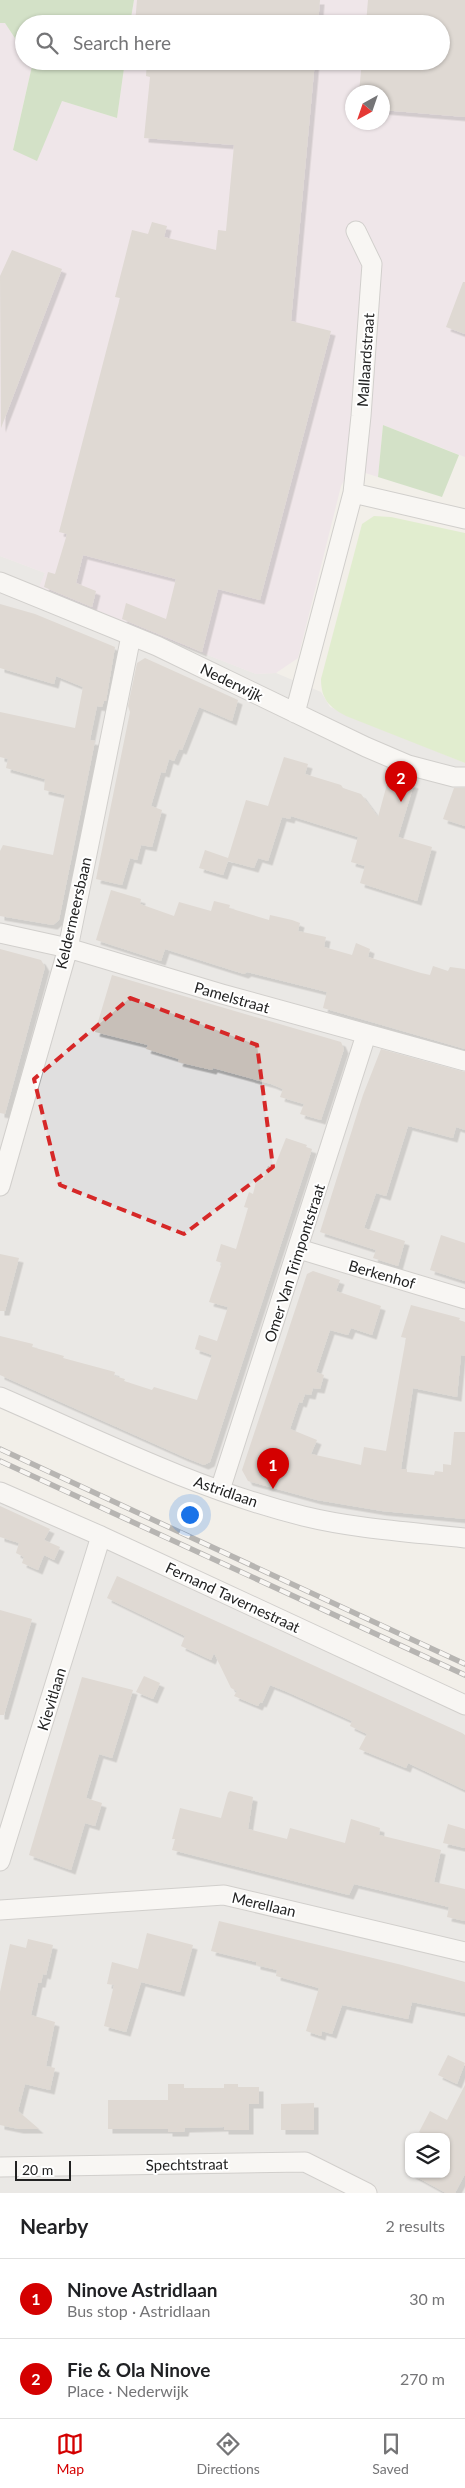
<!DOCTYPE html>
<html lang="en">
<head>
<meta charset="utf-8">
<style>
	body { margin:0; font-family:Lato,sans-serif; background:#f6f6f6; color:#202124 }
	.controls { position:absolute; right:15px; bottom:15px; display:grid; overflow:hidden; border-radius:10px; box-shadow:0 1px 4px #0004 }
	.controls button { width:45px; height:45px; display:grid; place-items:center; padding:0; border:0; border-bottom:1px solid #e0e0e0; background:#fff; color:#202124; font:25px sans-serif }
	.compass { position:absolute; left:345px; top:85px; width:45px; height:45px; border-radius:50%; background:#fff; box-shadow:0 1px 4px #0004; rotate:220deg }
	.scale { position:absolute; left:15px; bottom:12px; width:56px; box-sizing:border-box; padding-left:5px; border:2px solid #222; border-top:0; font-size:14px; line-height:18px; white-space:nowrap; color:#222; -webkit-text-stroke:4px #fff; paint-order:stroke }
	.you { position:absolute; left:189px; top:1514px; width:18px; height:18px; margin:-12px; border:4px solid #fff; border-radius:50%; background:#1a73e8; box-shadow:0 0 0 8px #1a73e833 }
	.badge { display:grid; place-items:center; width:32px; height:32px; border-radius:50%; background:#d40000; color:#fff; font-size:16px; font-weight:700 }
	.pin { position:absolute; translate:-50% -41px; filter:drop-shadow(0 1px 2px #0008) }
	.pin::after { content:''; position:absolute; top:26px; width:18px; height:15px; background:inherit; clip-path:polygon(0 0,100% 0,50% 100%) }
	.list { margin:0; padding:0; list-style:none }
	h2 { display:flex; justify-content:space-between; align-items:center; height:65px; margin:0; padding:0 20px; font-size:21px }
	h2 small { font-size:16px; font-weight:400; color:#757577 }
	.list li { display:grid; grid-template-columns:32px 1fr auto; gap:15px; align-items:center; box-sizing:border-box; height:80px; padding:0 20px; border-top:1px solid #e0e0e0 }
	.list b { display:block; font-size:19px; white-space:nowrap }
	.list p { margin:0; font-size:16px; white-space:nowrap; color:#757577 }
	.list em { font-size:16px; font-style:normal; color:#757577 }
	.icon { flex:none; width:28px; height:28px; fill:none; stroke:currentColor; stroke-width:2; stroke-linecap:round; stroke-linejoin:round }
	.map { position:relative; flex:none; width:465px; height:2193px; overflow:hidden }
	.search { position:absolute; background:#fff; box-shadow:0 1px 4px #0004; left:15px; right:15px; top:15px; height:55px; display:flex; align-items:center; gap:12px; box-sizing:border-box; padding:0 18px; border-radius:28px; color:#757577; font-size:19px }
	.sheet { height:225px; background:#fff }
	nav { display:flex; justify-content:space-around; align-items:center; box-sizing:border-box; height:70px; border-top:1px solid #e0e0e0; background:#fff; font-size:14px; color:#757577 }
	nav a { display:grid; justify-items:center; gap:2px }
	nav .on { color:#d40000 }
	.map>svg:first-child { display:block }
	.residential { fill:#e0dfdf; fill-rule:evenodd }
	.industrial { fill:#ebdbe8; fill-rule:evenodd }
	.grass { fill:#cdebb0 }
	.forest { fill:#add19e }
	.building { fill:#c7bfb8; filter:url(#shadow) }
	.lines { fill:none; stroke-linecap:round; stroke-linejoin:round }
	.minor-casing { stroke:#a9a9a9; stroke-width:21 }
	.minor { stroke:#fff; stroke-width:19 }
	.rail-casing { stroke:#707070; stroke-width:5.5 }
	.rail { stroke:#fff; stroke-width:4; stroke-dasharray:11; stroke-linecap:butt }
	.marked { fill:none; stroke:#d62828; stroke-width:4; stroke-dasharray:10 6; stroke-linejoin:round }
	.labels { text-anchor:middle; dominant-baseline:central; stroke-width:4; stroke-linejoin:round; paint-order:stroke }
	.street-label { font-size:15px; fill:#222; stroke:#fff }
</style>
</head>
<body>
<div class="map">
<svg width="465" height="2193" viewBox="0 0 465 2193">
	<defs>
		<filter id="shadow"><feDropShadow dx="4.5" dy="4.5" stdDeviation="0" flood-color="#0004"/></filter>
	</defs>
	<rect width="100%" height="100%" fill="#f2efe9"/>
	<path class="residential" d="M0 556 45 573 39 589 256 674 276 673 321 692 330 707 465 763V1548L386 1539 293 1522 0 1404Z
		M0 1500 465 1714V2193H0ZM409 2137H446V2174H409Z"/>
	<path class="industrial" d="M134 0H465V457L383 425 378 477 356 470H350L341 486 298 658 276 673 256 674 38 589 45 573 0 556V23H5L24 52V61H29L32 66 13 149 62 101 117 118 125 61H441V24H130ZM352 92H382V122H352Z"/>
	<path class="grass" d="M374 516 391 517 465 533V763L346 716C329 707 321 699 321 679L362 524Z"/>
	<path class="forest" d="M0 0H134L130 24H24V52L5 23H0Z
		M29 61H125L117 118 62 101 37 161 13 150 32 66Z
		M383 425 459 455 442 497 378 477Z"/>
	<path class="building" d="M137 0H320L318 24H135Z
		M368 0H465V117L382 110V92H359L362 61H441V24H366Z
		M147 61H315L291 321 331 331 260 600 218 589 202 652 122 619 126 603 166 619 176 579 83 555 76 583 96 591 92 607 44 587 48 572 55 574 67 534 59 532 120 298 115 297 132 230 148 234 152 222 167 226 164 237 216 250 218 230 226 231 234 145 144 138 150 77 146 76Z
		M12 250 62 269 1 428 0 276Z
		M463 282H465V334L446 327Z
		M0 604 35 614 115 647 106 701H104L102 707 97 706 90 740 95 741 59 920 53 925 0 916V851L3 845 53 855 65 795 44 790 45 779 6 768 8 759 0 757V712L75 728 83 687 56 676 54 684 0 668Z
		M145 658 238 700 232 721 199 707 182 750 179 749 174 761 169 759 165 773 161 772 151 806 162 810 152 847 141 845 137 860 130 858 122 885 96 879 130 712 128 706 137 663Z
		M284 757 308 764 305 774 341 785 343 788 361 794 378 817 389 777 414 784 398 837 432 847 417 901 360 883 365 866 351 862 358 837 291 816 290 819 282 817 268 861 258 858 254 868 228 861 223 875 199 868 205 850 228 858 246 800 268 806Z
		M454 788H465V826L443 819Z
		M111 890 141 899 140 904 174 916 179 902 211 911 214 901 230 905 229 908 269 920 270 915 292 920 300 923 298 931 326 937 324 947 352 955 356 943 370 949 368 957 421 973 430 975 433 966 448 971 450 967 465 969V1049L323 1008 327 992 247 972 244 974 165 949 161 961 96 940Z
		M0 949 41 960 45 967 5 1114 0 1113Z
		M112 975 341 1042 344 1049 321 1120 300 1114 304 1104 280 1097 283 1089 271 1084 213 1068 212 1070 178 1062 179 1059 146 1049 148 1045 95 1032Z
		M381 1049 465 1072V1130L456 1127 453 1138 408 1126 386 1196 376 1193 364 1228 405 1241 398 1266 373 1258 376 1250 320 1232 363 1095Z
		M286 1138 307 1145 306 1147 312 1149 210 1462 204 1465 184 1457 0 1375V1336L33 1344 32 1347 64 1356 63 1358 115 1372 114 1376 125 1379 124 1381 152 1390 154 1387 197 1400 212 1355 195 1349 199 1335 217 1341 228 1307 209 1302 222 1263 216 1261 221 1244 236 1249 248 1208 244 1207 249 1192 253 1194 257 1178 263 1180 268 1166 274 1168Z
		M441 1235 465 1243V1281L430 1270Z
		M0 1254 19 1258 5 1311H0Z
		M313 1271 340 1280 336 1291 381 1306 372 1335 351 1328 348 1335 330 1330 316 1372 324 1375 320 1389 313 1388 311 1395 305 1394 302 1403 299 1402 290 1429 317 1440 311 1454 361 1465 364 1447 386 1451 406 1338 401 1337 411 1305 460 1318 459 1320 465 1322V1356L461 1355 457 1397 413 1388 401 1469H407V1472L434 1475 435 1471 443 1472V1464L451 1465 454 1432H465V1519L382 1511 317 1500 248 1481 242 1470 307 1274Z
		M0 1506 50 1529 44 1540 60 1547 54 1560 44 1555 38 1570 22 1563 24 1557 16 1553 19 1543 0 1537Z
		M117 1576 462 1733 465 1735V1790L408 1763 406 1768 359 1749 367 1734 350 1726 352 1721 285 1691 270 1685 262 1703 260 1702 258 1706 234 1696 237 1691 231 1688 214 1653 211 1660 181 1646 185 1636 107 1598Z
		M0 1610 32 1619 4 1715H0Z
		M144 1676 160 1683 153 1699 136 1692Z
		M82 1677 133 1690 112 1758 99 1754 86 1798 102 1803 95 1826 85 1823 71 1870 29 1855Z
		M230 1791 253 1797 248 1829 287 1839 290 1828 345 1843 351 1819 380 1828 379 1835 441 1850 434 1882 465 1889V1921L447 1917 449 1907 354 1884 349 1895 172 1850 175 1839H172L180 1808 221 1818 228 1793Z
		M448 1824 465 1829V1848L443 1843Z
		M219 1921 402 1965 465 1982V2013L412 2002 408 2019 342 2005 332 2034 322 2031 321 2036 306 2031 319 1988 276 1976 277 1970 256 1965V1962L211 1951Z
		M147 1933 193 1945 180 1992 141 1982 126 2032 104 2026 114 1985 107 1984 112 1962 138 1969Z
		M28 1939 53 1945 46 1975 43 1974 41 1983H38L31 2015 55 2022 46 2066 55 2068 50 2090 25 2084 18 2111 39 2129H19L0 2125V1992L10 1944 26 1948Z
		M448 2055 465 2063 457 2084 438 2075Z
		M168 2084H184V2088H224V2084H238V2087H259V2104H249V2130H224V2127L185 2128 184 2132H168V2129H108V2100H168Z
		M465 2085V2174L455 2193H446L411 2174H446V2137H428L419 2132 430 2111 447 2120Z
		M314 2103V2130H281V2104Z"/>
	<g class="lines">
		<defs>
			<path id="minor" d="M353 493 361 416 372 264 356 231
				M0 582 157 646 366 747 408 765 454 777H465
				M295 713 353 493 465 519
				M0 933 68 948 222 994 465 1061
				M0 1186 68 948 131 636
				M299 1249 465 1299
				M0 1397C99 1440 198 1490 303 1516 356 1529 411 1532 465 1538
				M220 1490 366 1035
				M0 1492 101 1536 465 1705
				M0 1861 101 1536
				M0 1910 224 1895 465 1952
				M0 2167 305 2162 367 2193"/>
		</defs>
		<use href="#minor" class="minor-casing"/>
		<use href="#minor" class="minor"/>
		<defs>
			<path id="rail" d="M0 1449 465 1664
				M0 1461 465 1675"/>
		</defs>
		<use href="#rail" class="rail-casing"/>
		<use href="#rail" class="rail"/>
	</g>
	<path d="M0 0H465V2193H0ZM130 998 257 1045 273 1167 184 1234 60 1185 34 1079Z" fill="#f2efe9" fill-opacity=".55" fill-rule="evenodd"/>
	<path class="marked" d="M130 998 257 1045 273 1167 184 1234 60 1185 34 1079Z"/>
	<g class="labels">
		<g class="street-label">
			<text transform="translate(365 360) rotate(-86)">Mallaardstraat</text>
			<text transform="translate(232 682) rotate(26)">Nederwijk</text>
			<text transform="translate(73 913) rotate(-77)">Keldermeersbaan</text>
			<text transform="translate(232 997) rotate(16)">Pamelstraat</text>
			<text transform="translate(294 1263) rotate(-72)">Omer Van Trimpontstraat</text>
			<text transform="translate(382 1274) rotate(16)">Berkenhof</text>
			<text transform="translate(226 1491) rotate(19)">Astridlaan</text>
			<text transform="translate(233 1597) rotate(25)">Fernand Tavernestraat</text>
			<text transform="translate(51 1699) rotate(-73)">Kievitlaan</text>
			<text transform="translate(264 1904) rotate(13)">Merellaan</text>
			<text transform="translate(187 2164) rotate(-1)">Spechtstraat</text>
		</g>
	</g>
</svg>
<div class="controls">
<button><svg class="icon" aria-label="layers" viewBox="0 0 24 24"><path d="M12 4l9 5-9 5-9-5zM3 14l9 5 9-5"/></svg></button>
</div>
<svg class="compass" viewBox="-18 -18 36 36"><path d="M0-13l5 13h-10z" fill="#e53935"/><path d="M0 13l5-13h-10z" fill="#757577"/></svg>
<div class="scale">20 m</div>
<div class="you"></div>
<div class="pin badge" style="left:273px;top:1489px">1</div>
<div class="pin badge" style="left:401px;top:802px">2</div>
<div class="search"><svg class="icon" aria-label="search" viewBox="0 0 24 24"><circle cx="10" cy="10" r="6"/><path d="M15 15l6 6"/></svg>Search here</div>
</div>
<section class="sheet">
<h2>Nearby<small>2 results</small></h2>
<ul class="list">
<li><span class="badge">1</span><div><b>Ninove Astridlaan</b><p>Bus stop · Astridlaan</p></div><em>30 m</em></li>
<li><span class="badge">2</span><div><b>Fie &amp; Ola Ninove</b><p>Place · Nederwijk</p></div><em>270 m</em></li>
</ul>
</section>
<nav>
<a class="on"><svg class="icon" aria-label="map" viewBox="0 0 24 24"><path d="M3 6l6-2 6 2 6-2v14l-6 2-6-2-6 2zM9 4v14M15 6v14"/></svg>Map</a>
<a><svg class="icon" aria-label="directions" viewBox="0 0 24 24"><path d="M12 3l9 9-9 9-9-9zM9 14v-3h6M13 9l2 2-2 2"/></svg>Directions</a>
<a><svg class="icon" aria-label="saved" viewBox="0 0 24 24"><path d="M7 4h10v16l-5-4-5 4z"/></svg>Saved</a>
</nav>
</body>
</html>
